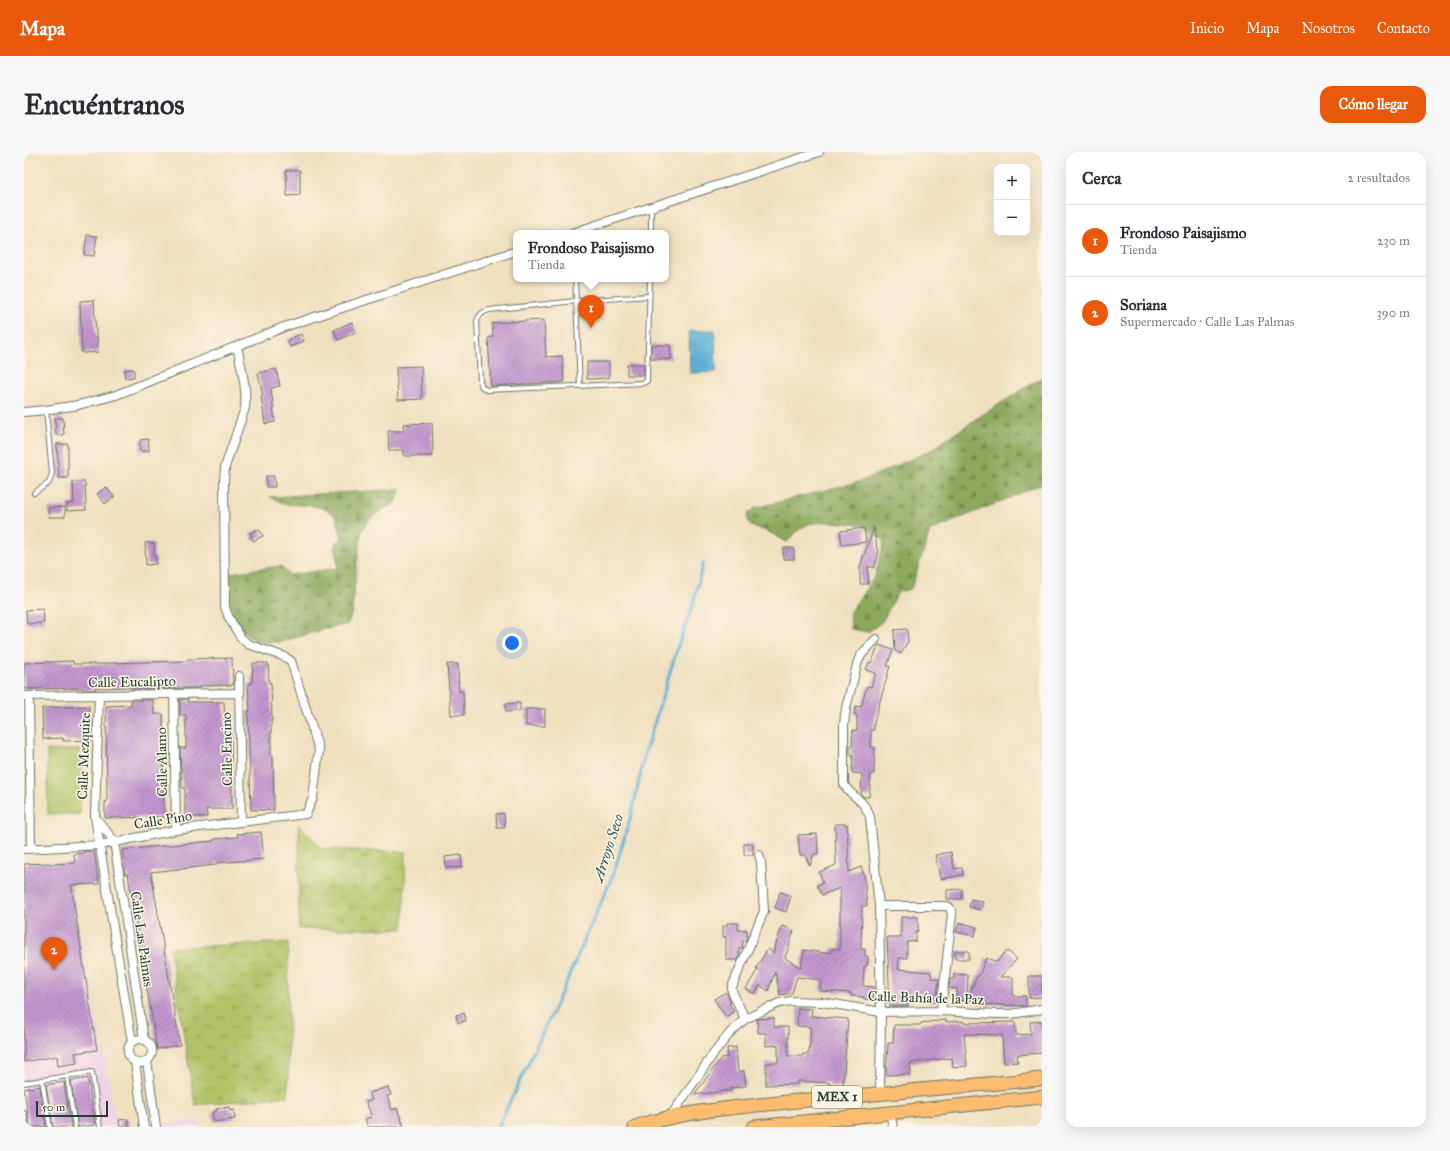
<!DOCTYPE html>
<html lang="es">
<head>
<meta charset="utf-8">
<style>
	body { margin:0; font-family:"IM FELL Great Primer",serif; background:#f7f7f7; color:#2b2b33 }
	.controls { position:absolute; right:12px; top:12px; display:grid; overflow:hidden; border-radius:8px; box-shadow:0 4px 16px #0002 }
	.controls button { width:36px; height:36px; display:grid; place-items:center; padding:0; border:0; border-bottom:1px solid #e1e1e2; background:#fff; color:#2b2b33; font:20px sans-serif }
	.scale { position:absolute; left:12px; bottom:10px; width:72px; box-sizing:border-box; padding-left:4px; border:2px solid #1f3d34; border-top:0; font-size:11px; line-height:14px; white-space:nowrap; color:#1f3d34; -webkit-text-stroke:3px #fcf5e5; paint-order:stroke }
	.you { position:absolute; left:488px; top:491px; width:14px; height:14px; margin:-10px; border:3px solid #fff; border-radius:50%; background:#1a73e8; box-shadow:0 0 0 6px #1a73e833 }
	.badge { display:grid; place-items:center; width:26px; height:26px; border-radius:50%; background:#ea580c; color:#fff; font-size:13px; font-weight:700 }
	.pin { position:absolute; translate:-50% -33px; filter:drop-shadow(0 1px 2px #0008) }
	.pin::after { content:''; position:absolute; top:21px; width:14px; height:12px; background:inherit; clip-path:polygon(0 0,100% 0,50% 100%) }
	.popup { position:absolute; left:489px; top:78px; width:156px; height:52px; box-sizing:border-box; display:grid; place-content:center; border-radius:8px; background:#fff; filter:drop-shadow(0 1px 3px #0005); font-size:13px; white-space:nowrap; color:#7c7c81 }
	.popup b { font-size:15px; color:#2b2b33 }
	.popup::after { content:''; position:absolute; left:50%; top:100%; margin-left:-8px; border:8px solid transparent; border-top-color:#fff }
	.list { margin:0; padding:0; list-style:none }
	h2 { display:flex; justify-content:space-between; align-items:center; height:52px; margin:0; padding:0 16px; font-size:17px }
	h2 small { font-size:13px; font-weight:400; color:#7c7c81 }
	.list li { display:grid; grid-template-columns:26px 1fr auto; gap:12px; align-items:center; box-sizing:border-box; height:72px; padding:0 16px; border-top:1px solid #e1e1e2 }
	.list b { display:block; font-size:15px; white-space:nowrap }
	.list p { margin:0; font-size:13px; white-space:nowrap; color:#7c7c81 }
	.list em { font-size:13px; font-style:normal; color:#7c7c81 }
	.map { position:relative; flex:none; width:1018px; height:975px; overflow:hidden; border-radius:12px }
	header { display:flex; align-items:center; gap:24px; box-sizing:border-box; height:56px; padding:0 20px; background:#ea580c; color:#fff }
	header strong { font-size:19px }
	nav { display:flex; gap:22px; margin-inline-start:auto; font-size:14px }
	.intro { display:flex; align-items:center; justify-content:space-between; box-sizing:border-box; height:96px; padding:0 24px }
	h1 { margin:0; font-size:28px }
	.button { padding:10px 18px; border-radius:12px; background:#ea580c; color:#fff; font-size:14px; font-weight:700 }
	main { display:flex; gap:24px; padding:0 24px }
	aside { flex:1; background:#fff; border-radius:12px; box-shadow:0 4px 16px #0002 }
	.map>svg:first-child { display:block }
	.built { fill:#efd0e6 }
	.grass { fill:url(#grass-tufts); stroke:#68804d }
	.forest { fill:url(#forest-firs); stroke:#567248 }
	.pitch { fill:#b1c266; stroke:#68804d }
	.water { fill:url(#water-ripples); stroke:#3e7786 }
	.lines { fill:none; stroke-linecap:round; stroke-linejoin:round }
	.stream { stroke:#5cb1d8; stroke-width:3 }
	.building { fill:url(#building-hatch) }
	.service-casing { stroke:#687665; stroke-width:6 }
	.minor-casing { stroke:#687665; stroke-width:10 }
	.primary-casing { stroke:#687665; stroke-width:15 }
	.service { stroke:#fff; stroke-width:4 }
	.minor { stroke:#fff; stroke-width:8 }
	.primary { stroke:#fcbd6f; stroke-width:13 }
	.labels { text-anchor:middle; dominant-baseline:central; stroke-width:3; stroke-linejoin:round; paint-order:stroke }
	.shield { fill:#fcf5e5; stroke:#617469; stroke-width:1 }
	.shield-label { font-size:13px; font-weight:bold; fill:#1f3d34 }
	.street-label { font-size:14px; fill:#1f3d34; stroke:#fcf5e5 }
	.water-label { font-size:15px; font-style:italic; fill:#2e5a5d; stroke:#fcf5e5 }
</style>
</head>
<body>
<header>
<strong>Mapa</strong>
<nav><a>Inicio</a><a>Mapa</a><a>Nosotros</a><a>Contacto</a></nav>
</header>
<div class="intro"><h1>Encuéntranos</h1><a class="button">Cómo llegar</a></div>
<main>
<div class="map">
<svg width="1018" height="975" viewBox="0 0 1018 975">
	<defs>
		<pattern id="grass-tufts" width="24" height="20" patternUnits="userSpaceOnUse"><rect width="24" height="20" fill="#b1c266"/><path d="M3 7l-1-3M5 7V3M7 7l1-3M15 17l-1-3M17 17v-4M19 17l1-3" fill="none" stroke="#8f9f55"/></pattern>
		<pattern id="forest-firs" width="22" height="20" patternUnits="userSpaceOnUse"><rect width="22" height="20" fill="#8ca85b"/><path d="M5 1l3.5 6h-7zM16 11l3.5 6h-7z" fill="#728a4c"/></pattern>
		<pattern id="water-ripples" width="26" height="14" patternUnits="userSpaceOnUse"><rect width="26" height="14" fill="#5cb1d8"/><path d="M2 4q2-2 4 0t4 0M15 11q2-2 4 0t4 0" fill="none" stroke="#4b91b0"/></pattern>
		<pattern id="building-hatch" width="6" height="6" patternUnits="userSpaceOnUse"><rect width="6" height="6" fill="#c294cf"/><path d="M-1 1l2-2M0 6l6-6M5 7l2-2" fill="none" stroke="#9d7aa9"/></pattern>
	</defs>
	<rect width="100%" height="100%" fill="#fcf5e5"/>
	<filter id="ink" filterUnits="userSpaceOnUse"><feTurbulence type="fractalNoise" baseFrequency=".025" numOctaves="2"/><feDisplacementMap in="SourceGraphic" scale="8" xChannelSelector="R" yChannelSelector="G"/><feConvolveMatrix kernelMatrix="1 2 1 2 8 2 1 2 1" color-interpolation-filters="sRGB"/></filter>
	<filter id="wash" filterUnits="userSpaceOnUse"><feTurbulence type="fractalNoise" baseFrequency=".012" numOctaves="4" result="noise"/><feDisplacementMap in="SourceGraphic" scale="16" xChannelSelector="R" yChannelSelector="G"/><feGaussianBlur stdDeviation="0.9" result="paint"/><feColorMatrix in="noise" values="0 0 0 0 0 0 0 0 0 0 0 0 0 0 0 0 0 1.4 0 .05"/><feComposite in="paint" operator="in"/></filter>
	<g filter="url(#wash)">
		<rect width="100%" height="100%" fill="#f0e0c0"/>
		<path class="built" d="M46 734 85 929 93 975H0V736Z
			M175 968 176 975H136V973Z"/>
		<path class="grass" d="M275 673 298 697 382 700 379 777H275Z
			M264 790V944L171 953 146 796Z"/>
		<path class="forest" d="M1018 225V332L906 379 887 437 874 440 858 470 844 480 827 477 826 460 851 424 860 389 838 373 808 370 787 371 777 376 763 390 745 380 727 374 723 368 724 361 731 356 838 329 872 314 907 298 952 267Z
			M377 337 370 352 354 360 345 368 338 378 333 410 328 460 324 472C313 475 301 477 291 480 263 488 229 503 212 469 205 454 204 438 206 421L257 414 265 423 314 416 311 391 318 386 312 364 301 357 291 354 261 352 246 345Z"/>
		<path class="pitch" d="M23 598H56V662H24Z"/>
		<path class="water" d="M691 178 692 220 666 221 665 179Z"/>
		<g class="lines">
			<path class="stream" d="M474 975 536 844 589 723 607 664 621 601 655 491 668 456 679 411"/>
		</g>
		<g id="blocks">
			<path class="building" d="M262 18H276V43L263 44Z
				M63 83 73 84 70 104 60 103Z
				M70 148 72 183 73 182 74 200 58 201 56 149Z
				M520 168 522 205 538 204 540 230 467 234 464 186 469 185 468 171Z
				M328 170 332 180 314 188 310 178Z
				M277 182 280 189 266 195 263 188Z
				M627 193H646L647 207H627Z
				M563 210H585V226L563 227Z
				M603 212H620V223H603Z
				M397 214 398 247 374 248 372 215Z
				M110 217V225L101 226 100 218Z
				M252 217 256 234 247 236 251 270 241 272 237 244H239L234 221Z
				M31 266H39L40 283H32Z
				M408 271 409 304H380V298H365L364 279H380L379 272Z
				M124 287 125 299H116V288Z
				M33 292H44V326H35Z
				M242 324H250L251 335H242Z
				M49 330H61L62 358 43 359V352L50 351Z
				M82 335 90 345 81 352 73 342Z
				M41 355V365H25L24 356Z
				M840 376 842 390 818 393 816 379Z
				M850 376 854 404 850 416 844 414V432H836V414Z
				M235 377 239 384 229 389 226 381Z
				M121 391H130V405H132V412L122 413Z
				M759 396H770V407H759Z
				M19 457 20 471 3 472 2 458Z
				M883 477 884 489 877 502 871 499 870 478Z
				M855 493 869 498 863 514H866L850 570V578H847V595L851 596 850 622H847L845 645H840L837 642 838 622 828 621 829 603H826V594H828L829 578H833V563L830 562 832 554 837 555 843 534 847 535 852 521 842 518 845 510 847 511Z
				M208 506 209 533 176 534V536H163L107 537V535L71 536V538H59V536L0 537V511L49 509V512H83V511L164 509V507Z
				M229 511H244L245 531H247L248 568H247V604H249L250 658H227L224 559H226L224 532H228Z
				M423 512H434L435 540 439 539 440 563H427Z
				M156 547H163L164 550H200L201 576 207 575 208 657H182L183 665H161V636H158L156 596H162V563H156Z
				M107 548H129L130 562H139L140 665 81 666V650H83L82 554 107 553Z
				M496 551V559L482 560 481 552Z
				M65 554 66 588 39 589V586L19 587 18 556Z
				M502 557H521V574H502Z
				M480 661 481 676H473L472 662Z
				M811 672H823L825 720 837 715 840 723 843 754H838L837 797H841V804H844L843 814H840L839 834 850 835 849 848 840 847V845L827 844V841L796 839 797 828 773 825 768 841 756 843 751 820 744 839 736 833 731 842 722 837 734 817 732 816 744 797 749 801 758 774 770 778 761 806 777 816 780 798 801 801 808 800V796L816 797V736L798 743 793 733 799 731 795 720 812 713Z
				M237 680 240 707 192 711V713L127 720 156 893 133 897 104 722H101L98 698 190 689V687L214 685 213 682Z
				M793 682 794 702H790L786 714 781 703H776L774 683Z
				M720 692H729V703H720Z
				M60 699H70L75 732 47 733 73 898 51 901 53 911 34 914 33 904 0 910V712L26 711V712L51 711 50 702 60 701Z
				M927 700 930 717 938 716 939 723 916 727 911 703Z
				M437 703 438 715 422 716 421 705Z
				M938 737V747H923V738Z
				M756 740 767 744 762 760 751 756Z
				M947 747 959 750 957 758 945 755Z
				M877 765H894V780H892V789L883 790V806H875L874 817 907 820V826L915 827 912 850H904V846L883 847 884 854H866L863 785H877Z
				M935 770 953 775 951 784 932 780Z
				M703 771H714V778H723V785L722 788H719L718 796H715V804L714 808H702V785H699V774H703Z
				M931 799H945V807H931Z
				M981 800H985L993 807 976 825H989V844H1002V854L954 852 955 850 943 849 953 824H955L962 806 973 810Z
				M930 822 944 823 943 849 932 848 933 837 925 836 926 827H930Z
				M1005 824H1018V845L1005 846Z
				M702 840 707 850 705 851 710 859 702 865 690 847Z
				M774 856 788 857 787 864 824 867 819 935 806 934V931L774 929V932L742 933V911H754V893L742 894V881H734L733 867 750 866V875H764V904H779V902H785L787 875 773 874Z
				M440 861 442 869 434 871 432 863Z
				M922 868V870L939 869V871L991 870 992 883 1007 882 1006 870 1018 869V901L993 903 994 910 980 911 978 883 940 882 943 914 929 916 928 906 886 911 887 922 862 923 864 891H869L870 873H896L897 871Z
				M712 895 714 920 720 919 722 934 707 936 708 938 670 943 697 906 704 905 703 896Z
				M64 926 71 973 54 975 47 929Z
				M40 930 47 975H29L22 933Z
				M16 934 22 975H6L0 937Z
				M364 935 367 943 363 944 368 958 373 956 380 975H344L341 967 348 965 342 950 348 948 345 941Z
				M205 955 206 959 210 958 211 967 190 970 188 960 192 959V957Z
				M104 967 105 975H96L95 968Z"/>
		</g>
	</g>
	<g filter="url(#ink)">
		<use href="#blocks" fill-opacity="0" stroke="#687665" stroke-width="1"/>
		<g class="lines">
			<defs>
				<path id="service" d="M627 81V55
					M551 127 556 234
					M625 144 552 149 465 158C459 160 455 162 453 169L456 229 458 235 462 238 619 231 623 229V224L626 127
					M10 341 25 331 28 321 22 258
					M43 924 51 975
					M18 928 26 975
					M0 931 68 920 76 975
					M0 961 2 975"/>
				<path id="minor" d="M548 81 795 0
					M0 260 22 258 54 253 92 243 260 175 492 99
					M852 487 838 502 834 509 822 556 820 572V632C824 641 832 644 838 651 842 655 844 660 846 665L855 754 857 860 856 940
					M215 524 217 670
					M150 542 152 678
					M75 543 71 665 108 890
					M0 544 216 541
					M5 544 7 697
					M72 666 90 689 120 888
					M0 697 76 693 152 678 282 662 289 646 295 598 267 509 261 505 224 492 217 486 205 466 201 455 200 328 201 315 221 256C223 235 217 215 213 194
					M855 754H923L926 756 928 762 917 859
					M721 867 708 839V835L740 759 737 710 735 703
					M104 899a12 12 0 1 1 24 0a12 12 0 1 1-24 0Z
					M123 909 132 975
					M111 910 120 975
					M866 961 869 975
					M646 965 690 901 706 881 721 867 755 851 767 849 798 850 857 860 917 859 973 862H987L1018 857"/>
				<path id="primary" d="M611 975C662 958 719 955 773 949 854 941 936 934 1018 927
					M730 975 1018 945"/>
			</defs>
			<use href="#service" class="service-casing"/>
			<use href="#minor" class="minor-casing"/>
			<use href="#primary" class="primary-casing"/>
			<use href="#service" class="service"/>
			<use href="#minor" class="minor"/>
			<use href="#primary" class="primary"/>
		</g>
	</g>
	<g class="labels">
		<rect class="shield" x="788" y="934" width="50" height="22" rx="3"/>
		<g class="shield-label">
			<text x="813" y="945">MEX 1</text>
		</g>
		<g class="street-label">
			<text transform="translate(108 530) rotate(-1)">Calle Eucalipto</text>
			<text transform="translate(203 597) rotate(-91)">Calle Encino</text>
			<text transform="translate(60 604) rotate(-88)">Calle Mezquite</text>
			<text transform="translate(138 610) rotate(-91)">Calle Alamo</text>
			<text transform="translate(139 668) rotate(-9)">Calle Pino</text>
			<text transform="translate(118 787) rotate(82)">Calle Las Palmas</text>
			<text transform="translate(902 846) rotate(2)">Calle Bahía de la Paz</text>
		</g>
		<g class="water-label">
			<text transform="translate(584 696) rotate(-72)">Arroyo Seco</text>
		</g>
	</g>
</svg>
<div class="controls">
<button>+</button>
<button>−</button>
</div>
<div class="scale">50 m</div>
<div class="you"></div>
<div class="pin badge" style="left:567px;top:176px">1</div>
<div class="popup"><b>Frondoso Paisajismo</b>Tienda</div>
<div class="pin badge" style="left:30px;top:818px">2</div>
</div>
<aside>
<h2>Cerca<small>2 resultados</small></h2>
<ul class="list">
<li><span class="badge">1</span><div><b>Frondoso Paisajismo</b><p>Tienda</p></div><em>230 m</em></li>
<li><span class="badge">2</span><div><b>Soriana</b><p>Supermercado · Calle Las Palmas</p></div><em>390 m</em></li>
</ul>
</aside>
</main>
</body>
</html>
